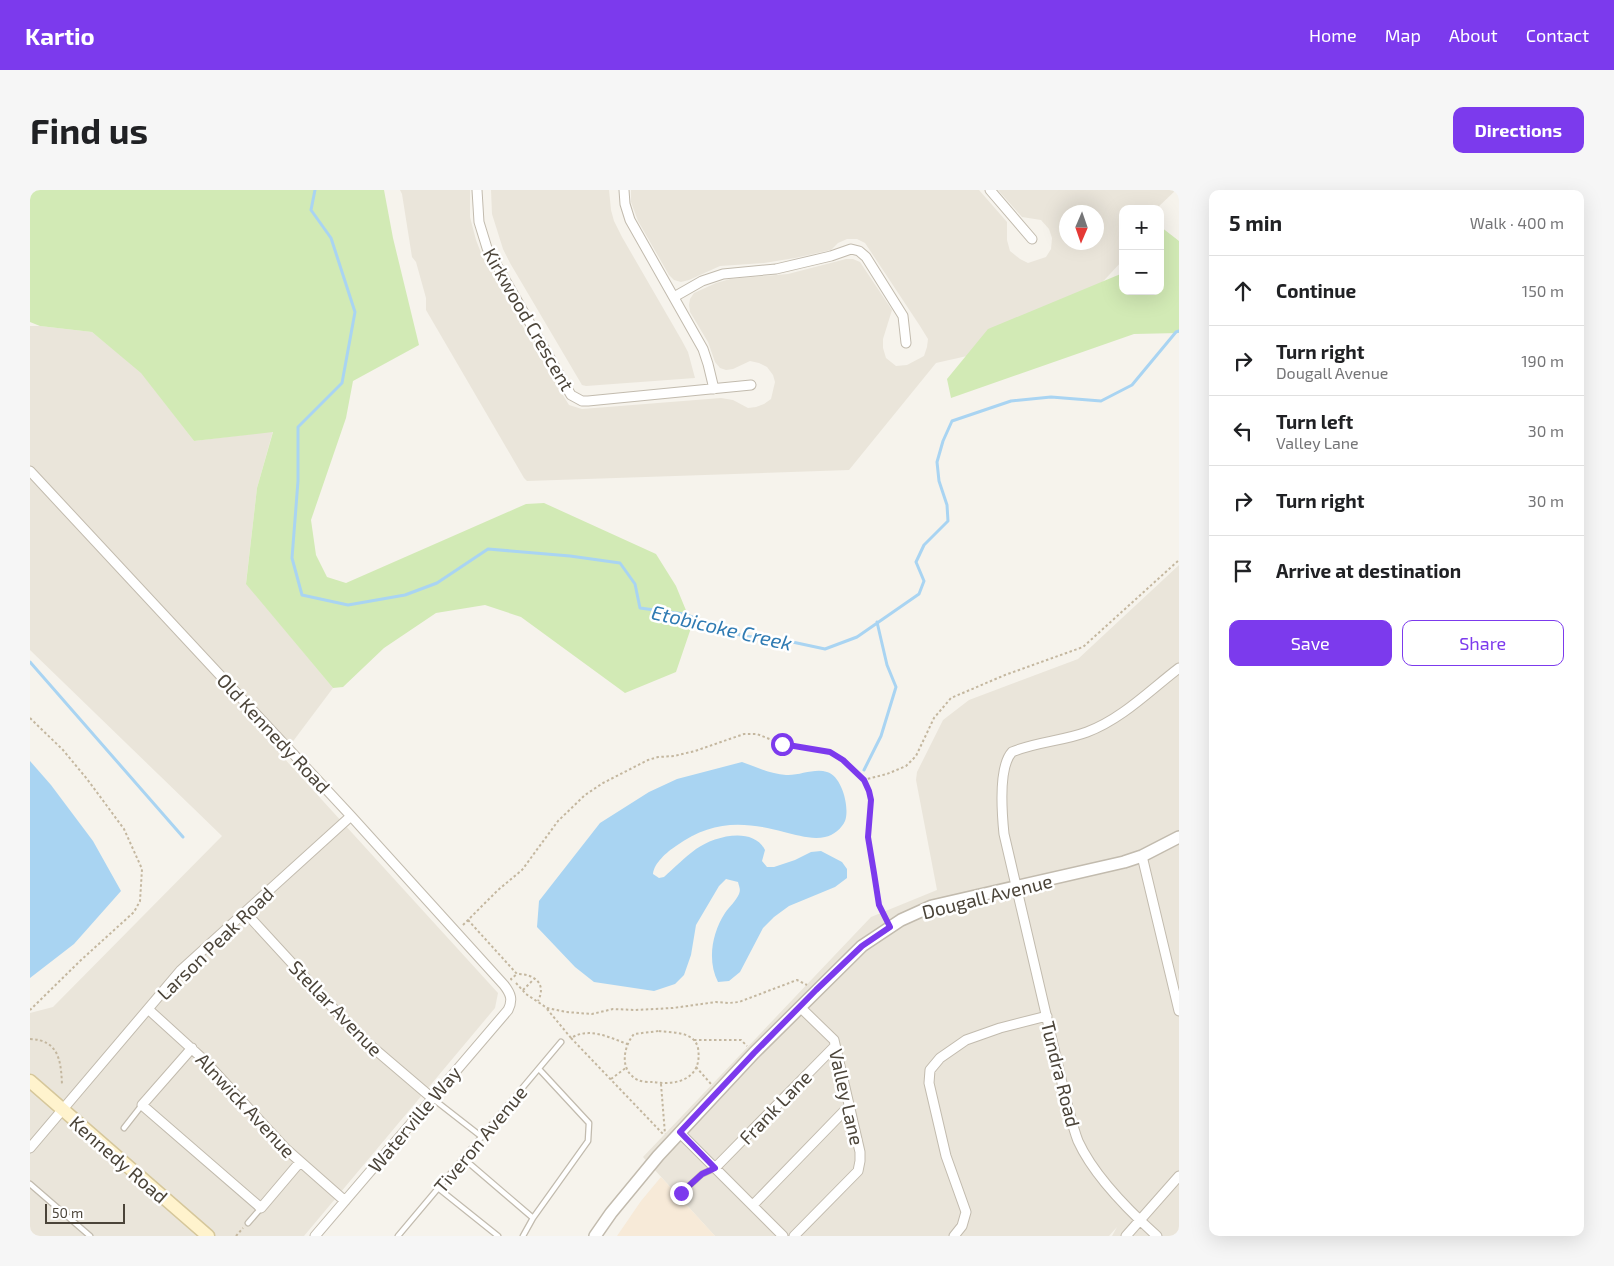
<!DOCTYPE html>
<html lang="en">
<head>
<meta charset="utf-8">
<style>
	body { margin:0; font-family:"Exo 2",sans-serif; background:#f6f6f6; color:#202124 }
	.controls { position:absolute; right:15px; top:15px; display:grid; overflow:hidden; border-radius:10px; box-shadow:0 5px 20px #0002 }
	.controls button { width:45px; height:45px; display:grid; place-items:center; padding:0; border:0; border-bottom:1px solid #e0e0e0; background:#fff; color:#202124; font:25px sans-serif }
	.compass { position:absolute; left:1029px; top:15px; width:45px; height:45px; border-radius:50%; background:#fff; box-shadow:0 5px 20px #0002; rotate:182deg }
	.scale { position:absolute; left:15px; bottom:12px; width:80px; box-sizing:border-box; padding-left:5px; border:2px solid #4b4439; border-top:0; font-size:14px; line-height:18px; white-space:nowrap; color:#4b4439; -webkit-text-stroke:4px #fff; paint-order:stroke }
	.stop { position:absolute; width:15px; height:15px; margin:-11px; border:4px solid #7c3aed; border-radius:50%; background:#fff }
	.stop.end { background:#7c3aed; border-color:#fff; box-shadow:0 1px 5px #0008 }
	.list { margin:0; padding:0; list-style:none }
	h2 { display:flex; justify-content:space-between; align-items:center; height:65px; margin:0; padding:0 20px; font-size:21px }
	h2 small { font-size:16px; font-weight:400; color:#757577 }
	.list li { display:grid; grid-template-columns:32px 1fr auto; gap:15px; align-items:center; box-sizing:border-box; height:70px; padding:0 20px; border-top:1px solid #e0e0e0 }
	.list b { display:block; font-size:19px; white-space:nowrap }
	.list p { margin:0; font-size:16px; white-space:nowrap; color:#757577 }
	.list em { font-size:16px; font-style:normal; color:#757577 }
	.actions { display:flex; gap:10px; padding:15px 20px }
	.actions a { flex:1; padding:11px 0; border:1px solid #7c3aed; border-radius:10px; text-align:center; font-size:18px; color:#7c3aed }
	.actions .main { background:#7c3aed; color:#fff }
	.icon { flex:none; width:28px; height:28px; fill:none; stroke:currentColor; stroke-width:2; stroke-linecap:round; stroke-linejoin:round }
	.map { position:relative; flex:none; width:1149px; height:1046px; overflow:hidden; border-radius:10px }
	header { display:flex; align-items:center; gap:30px; box-sizing:border-box; height:70px; padding:0 25px; background:#7c3aed; color:#fff }
	header strong { font-size:24px }
	nav { display:flex; gap:28px; margin-inline-start:auto; font-size:18px }
	.intro { display:flex; align-items:center; justify-content:space-between; box-sizing:border-box; height:120px; padding:0 30px }
	h1 { margin:0; font-size:35px }
	.button { padding:12px 22px; border-radius:10px; background:#7c3aed; color:#fff; font-size:18px; font-weight:700 }
	main { display:flex; gap:30px; padding:0 30px }
	aside { flex:1; background:#fff; border-radius:10px; box-shadow:0 5px 20px #0002 }
	.map>svg:first-child { display:block }
	.residential { fill:#eae5da; fill-rule:evenodd }
	.commercial { fill:#f7ead8 }
	.green { fill:#d2eab5 }
	.water { fill:#a9d4f2 }
	.lines { fill:none; stroke-linecap:round; stroke-linejoin:round }
	.stream { stroke:#a9d4f2; stroke-width:3 }
	.service-casing { stroke:#c2bbae; stroke-width:7 }
	.minor-casing { stroke:#c2bbae; stroke-width:11 }
	.tertiary-casing { stroke:#c2bbae; stroke-width:14 }
	.secondary-casing { stroke:#d6c79b; stroke-width:15 }
	.path { stroke:#c4b79f; stroke-width:2; stroke-dasharray:2.5 2.5; stroke-linecap:butt }
	.service { stroke:#fff; stroke-width:4.5 }
	.minor { stroke:#fff; stroke-width:9 }
	.tertiary { stroke:#fff; stroke-width:11 }
	.secondary { stroke:#fff3cd; stroke-width:12 }
	.route { stroke:#7c3aed; stroke-width:6 }
	.labels { text-anchor:middle; dominant-baseline:central; stroke-width:5; stroke-linejoin:round; paint-order:stroke }
	.street-label { font-size:19px; fill:#4b4439; stroke:#fff }
	.water-label { font-size:20px; font-style:italic; fill:#2e7ab2; stroke:#fff }
</style>
</head>
<body>
<header>
<strong>Kartio</strong>
<nav><a>Home</a><a>Map</a><a>About</a><a>Contact</a></nav>
</header>
<div class="intro"><h1>Find us</h1><a class="button">Directions</a></div>
<main>
<div class="map">
<svg width="1149" height="1046" viewBox="0 0 1149 1046">
	<rect width="100%" height="100%" fill="#f6f3ec"/>
	<path class="residential" d="M370 0H440V27L446 50 453 68 531 202 539 215 552 219 691 208 703 210 718 218 726 217 734 214 741 209 745 192 743 185 737 177 729 173 720 171 703 179 696 180 690 178 685 172 678 152 660 122 659 115 660 109 664 103 686 93 700 89 758 84 816 69H823L830 72 862 120 853 149V158L856 168 866 176 877 175 894 166 897 157 898 149 890 136 841 62 835 53 827 49H817L808 53 801 60 765 68 734 73 690 76 659 90 651 92 644 90 639 85 608 31 601 12V0H949L977 32V50L980 61 990 69 998 73 1016 67 1021 59 1022 48 1019 39 1011 30 992 27 968 0H1146L1126 19H1093V70L1053 113 937 166 906 173 819 280 497 291 494 288 396 120V108L386 72 382 67 372 4ZM1036 22H1066V52H1036Z
		M461 0H579L581 20 584 31 592 47 651 149 658 162 665 188 556 196 552 195 480 73 473 59 462 24Z
		M0 136H10L62 142 111 182 164 251 243 241 227 298 216 393 303 498 252 566 468 803 465 818 274 1046H0V823L23 817 192 646 0 460Z
		M1149 375V1046H1082L1087 1037 1079 1046H685L613 967 841 727 907 700 886 590 887 582 913 530 939 510 1048 469Z"/>
	<path class="commercial" d="M631 987 685 1046H587L611 1011Z"/>
	<path class="green" d="M0 0H354L363 48 389 155 323 191 316 228 281 330 286 365 297 387 316 393 496 314 514 313 626 364 646 396 662 435 646 482 595 503 491 427 455 415 406 423 354 458 313 497 303 498 216 394 227 298 243 242 164 251 111 183 62 142 10 136 0 132Z
		M1131 37 1149 51V143L1104 144 921 208 917 189 958 139 1093 83V101H1130Z"/>
	<path class="water" d="M0 571 21 595 63 651 91 701 44 754 0 788Z
		M712 572C726 577 741 584 756 585 769 586 784 578 797 582 812 586 820 618 815 631 812 638 803 646 795 647 782 650 767 645 754 642 713 631 682 630 646 656 637 662 624 673 623 684L629 688 634 687C644 678 655 667 666 659 684 646 723 636 735 660L732 671 737 677H744L765 670 781 662 791 661 812 672 817 679V688L805 697 759 716 744 727 733 738 710 782 699 791 688 792C677 771 682 743 695 723 699 717 706 711 709 704 711 699 709 697 708 692L696 689 689 696 666 735 661 765 654 785 645 794 624 801 564 792 545 777 507 737 509 711 570 633 619 602 647 589Z"/>
	<g class="lines">
		<path class="stream" d="M285 0 281 20 301 48 325 122 312 193 268 237V291L262 368 272 405 318 415 375 405 407 393 458 359 540 366 590 373 605 394 610 418 654 424 713 446 753 450 795 459 827 447 889 404 894 391 886 372 894 355 918 331 917 315 909 291 907 272 913 251 922 231 981 211 1021 207 1071 211 1102 195 1146 142 1149 141
			M0 472 153 647
			M834 580 851 546 866 497 857 475 847 432"/>
		<defs>
			<path id="service" d="M402 908 452 947
				M94 938 112 915
				M433 968 503 1028
				M0 994 60 1046
				M408 998 468 1046
				M651 1003 672 984 685 978
				M218 1033 231 1018
				M368 1046 531 852
				M493 1046 503 1028 558 951 559 933 509 879"/>
			<path id="minor" d="M447 0 449 32 457 58 541 205 552 211H558L721 195
				M594 0 595 14 600 30 673 159 678 174 684 199
				M960 0 1002 49
				M644 107 672 91 693 84 746 79 801 66 821 59 829 61 836 67 873 126 876 153
				M0 281 321 626 474 795C481 804 483 810 478 820L285 1046
				M1112 666 1149 821
				M215 722 327 844 402 908
				M118 819 173 869 256 959 315 1011
				M162 858 112 915 231 1018 270 972
				M650 943 753 1046
				M0 958 151 780 321 626
				M685 978 805 856
				M723 1015 819 916
				M764 1046 828 981 830 971V962L804 850 770 817
				M924 1046 932 1036 936 1022 916 966 899 893 900 880 910 868 936 850 970 838 1017 826
				M1096 1046 1149 986
				M1127 1046C1098 1020 1064 986 1048 951 1043 938 1040 924 1036 910L974 644C972 624 968 577 982 562 1005 552 1033 551 1057 542 1092 529 1120 500 1149 478"/>
			<path id="tertiary" d="M565 1046 581 1023 628 966 724 863 832 756 871 730 902 716 1094 672 1112 666 1149 647"/>
			<path id="secondary" d="M0 891 178 1046"/>
		</defs>
		<use href="#service" class="service-casing"/>
		<use href="#minor" class="minor-casing"/>
		<use href="#tertiary" class="tertiary-casing"/>
		<use href="#secondary" class="secondary-casing"/>
		<path class="path" d="M0 528 33 560 57 589 94 639 112 679 110 711 104 722 50 771 0 820
			M833 590 857 584 876 576 886 566 904 528 921 508 975 485 1053 457 1149 370
			M438 730 487 784C504 784 517 793 508 811
			M433 735 468 700 492 680 528 631 555 605 573 593 618 570 628 567 644 566 665 561 714 544H727L752 554 801 562 813 570 833 590 839 601 841 610 838 647 849 715 855 727
			M482 790 481 789 487 784
			M486 793 496 804 517 818 536 822 562 824 583 819 604 820 643 818 686 812 699 813 709 812 767 790 777 795
			M493 800 505 788
			M517 819 541 848C559 837 579 847 597 854
			M629 841C643 843 664 841 668 858 673 889 647 896 623 892 619 892 612 892 608 890 589 881 593 857 604 844Z
			M541 848 633 944
			M0 849C29 850 31 871 32 895
			M664 850H711L717 856
			M666 877 681 894
			M581 889 597 877
			M631 894 635 944
			M206 1046 213 1038"/>
		<use href="#service" class="service"/>
		<use href="#minor" class="minor"/>
		<use href="#tertiary" class="tertiary"/>
		<use href="#secondary" class="secondary"/>
	</g>
	<g class="lines">
		<path class="route" d="M651 1003 672 984 685 978 650 942 724 863 786 800 832 756 860 737 849 715 844 683 838 647 841 610 839 601 834 590 813 570 800 562 752 554"/>
	</g>
	<g class="labels">
		<g class="street-label">
			<text transform="translate(499 129) rotate(60)">Kirkwood Crescent</text>
			<text transform="translate(244 543) rotate(47)">Old Kennedy Road</text>
			<text transform="translate(957 706) rotate(-14)">Dougall Avenue</text>
			<text transform="translate(185 753) rotate(-44)">Larson Peak Road</text>
			<text transform="translate(306 818) rotate(46)">Stellar Avenue</text>
			<text transform="translate(1031 884) rotate(76)">Tundra Road</text>
			<text transform="translate(817 907) rotate(77)">Valley Lane</text>
			<text transform="translate(216 915) rotate(47)">Alnwick Avenue</text>
			<text transform="translate(745 917) rotate(-46)">Frank Lane</text>
			<text transform="translate(384 929) rotate(-50)">Waterville Way</text>
			<text transform="translate(450 949) rotate(-50)">Tiveron Avenue</text>
			<text transform="translate(89 969) rotate(41)">Kennedy Road</text>
		</g>
		<g class="water-label">
			<text transform="translate(692 437) rotate(13)">Etobicoke Creek</text>
		</g>
	</g>
</svg>
<div class="controls">
<button>+</button>
<button>−</button>
</div>
<svg class="compass" viewBox="-18 -18 36 36"><path d="M0-13l5 13h-10z" fill="#e53935"/><path d="M0 13l5-13h-10z" fill="#757577"/></svg>
<div class="scale">50 m</div>
<div class="stop" style="left:752px;top:554px"></div>
<div class="stop end" style="left:651px;top:1003px"></div>
</div>
<aside>
<h2>5 min<small>Walk · 400 m</small></h2>
<ul class="list">
<li><svg class="icon" aria-label="ahead" viewBox="0 0 24 24"><path d="M12 20V5M6 11l6-6 6 6"/></svg><div><b>Continue</b></div><em>150 m</em></li>
<li><svg class="icon" aria-label="right" viewBox="0 0 24 24"><path d="M7 20v-9h11M14 6l5 5-5 5"/></svg><div><b>Turn right</b><p>Dougall Avenue</p></div><em>190 m</em></li>
<li><svg class="icon" aria-label="left" viewBox="0 0 24 24"><path d="M17 20v-9H6M10 6l-5 5 5 5"/></svg><div><b>Turn left</b><p>Valley Lane</p></div><em>30 m</em></li>
<li><svg class="icon" aria-label="right" viewBox="0 0 24 24"><path d="M7 20v-9h11M14 6l5 5-5 5"/></svg><div><b>Turn right</b></div><em>30 m</em></li>
<li><svg class="icon" aria-label="arrive" viewBox="0 0 24 24"><path d="M6 21V4h12l-3 4 3 4H6"/></svg><div><b>Arrive at destination</b></div></li>
</ul>
<div class="actions"><a class="main">Save</a><a>Share</a></div>
</aside>
</main>
</body>
</html>
